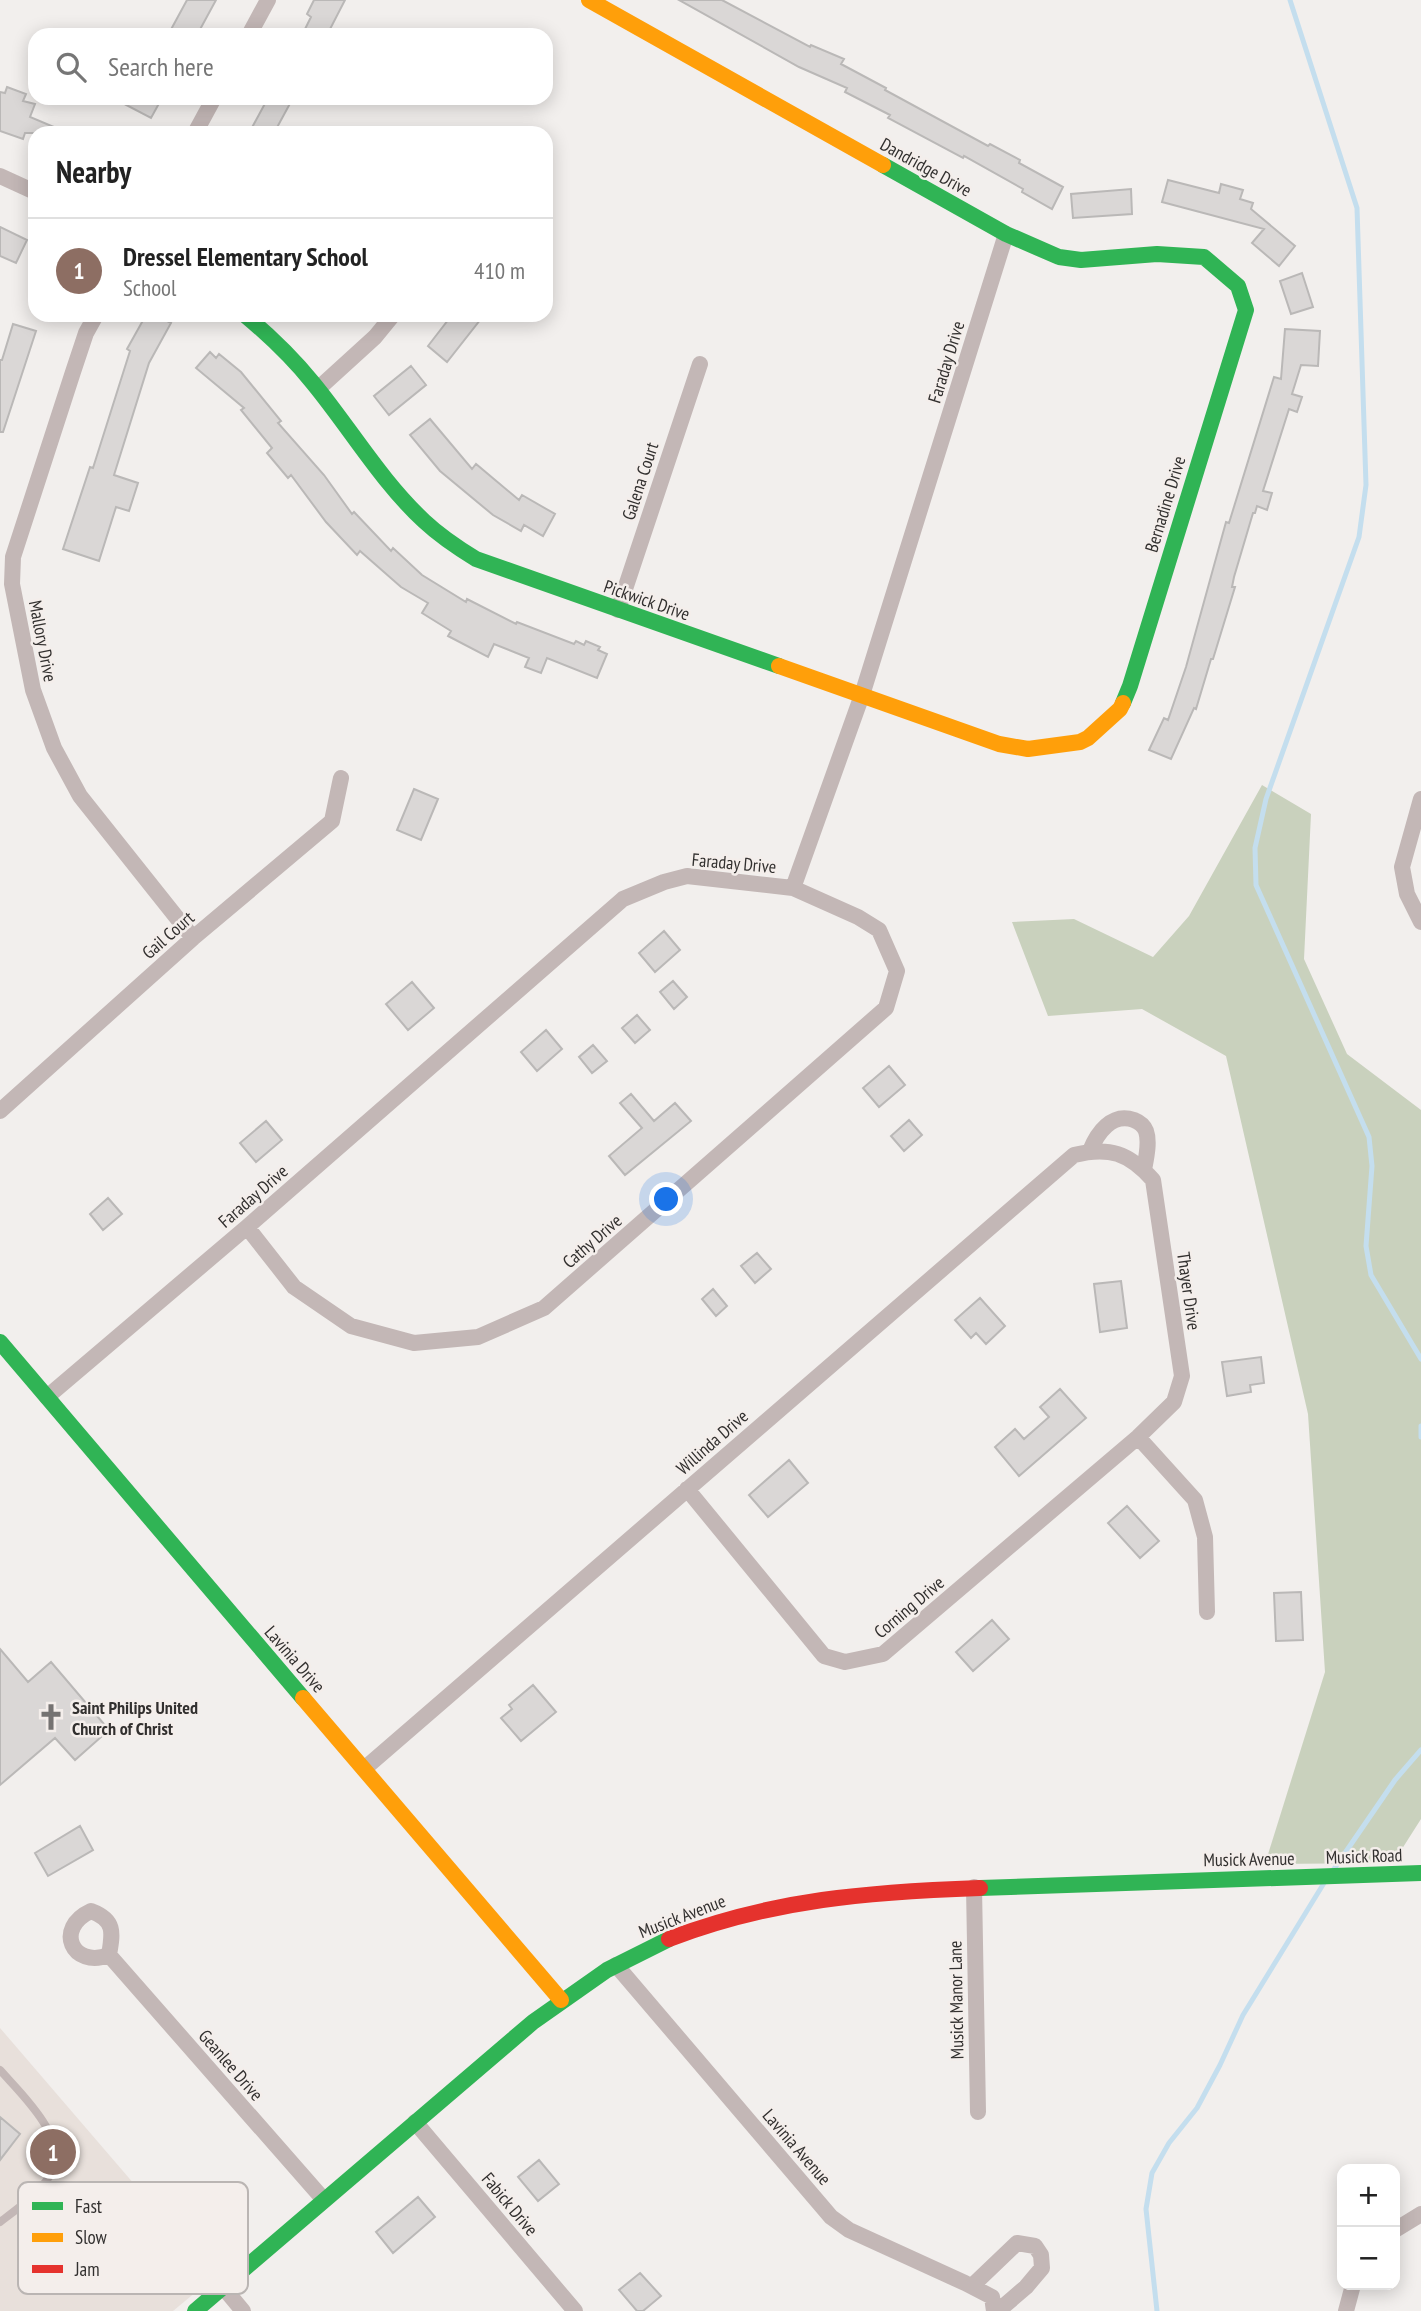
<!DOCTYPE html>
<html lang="en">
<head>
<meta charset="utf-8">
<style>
	body { margin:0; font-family:"PT Sans Narrow",sans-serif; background:#f2f2f2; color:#222 }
	.controls { position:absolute; right:21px; bottom:21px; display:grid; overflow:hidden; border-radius:14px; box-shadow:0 4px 18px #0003 }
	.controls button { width:63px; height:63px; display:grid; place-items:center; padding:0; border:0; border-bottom:2px solid #e0e0e0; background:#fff; color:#222; font:35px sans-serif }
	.you { position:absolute; left:667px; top:1200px; width:24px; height:24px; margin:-18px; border:5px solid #fff; border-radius:50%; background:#1a73e8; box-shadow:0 0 0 10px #1a73e833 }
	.badge { display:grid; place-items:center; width:46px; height:46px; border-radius:50%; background:#757372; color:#fff; font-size:23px; font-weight:700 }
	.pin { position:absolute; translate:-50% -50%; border:4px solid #fff; box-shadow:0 2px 7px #0006 }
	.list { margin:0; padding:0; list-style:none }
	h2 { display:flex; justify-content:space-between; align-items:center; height:91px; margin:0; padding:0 28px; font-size:30px }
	h2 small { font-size:23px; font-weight:400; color:#767676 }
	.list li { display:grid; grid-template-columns:46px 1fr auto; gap:21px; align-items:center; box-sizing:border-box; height:105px; padding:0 28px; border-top:2px solid #e0e0e0 }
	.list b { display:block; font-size:26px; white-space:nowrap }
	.list p { margin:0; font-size:23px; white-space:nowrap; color:#767676 }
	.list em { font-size:23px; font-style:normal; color:#767676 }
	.icon { flex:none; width:38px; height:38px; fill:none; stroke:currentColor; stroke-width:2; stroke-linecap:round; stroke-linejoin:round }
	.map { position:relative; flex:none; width:1421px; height:2311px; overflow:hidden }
	.search { position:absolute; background:#fff; box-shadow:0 4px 18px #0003; left:28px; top:28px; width:525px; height:77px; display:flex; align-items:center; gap:18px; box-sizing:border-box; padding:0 24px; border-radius:21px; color:#767676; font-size:26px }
	.panel { position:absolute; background:#fff; box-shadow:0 4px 18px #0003; left:28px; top:126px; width:525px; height:196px; border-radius:21px }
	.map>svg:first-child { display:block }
	.built { fill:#e8e0db }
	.forest { fill:#c9d1bd }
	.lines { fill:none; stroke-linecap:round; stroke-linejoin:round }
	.stream { stroke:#c4deee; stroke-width:5 }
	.building { fill:#dad7d6; stroke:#bab8b7; stroke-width:2 }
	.lane { stroke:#c3b7b6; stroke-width:8 }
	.street { stroke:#c3b7b6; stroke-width:16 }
	.fast { stroke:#30b455; stroke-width:16 }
	.slow { stroke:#ff9f0a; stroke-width:16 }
	.jam { stroke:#e5322d; stroke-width:16 }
	.labels { text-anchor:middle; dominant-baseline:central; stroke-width:5; stroke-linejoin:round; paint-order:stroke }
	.street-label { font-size:18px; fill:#32302f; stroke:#f4eeeb }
	.poi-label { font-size:18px; font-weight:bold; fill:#32302f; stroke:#f4eeeb; text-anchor:start }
	.key { fill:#f4eeeb; stroke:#bab5b3; stroke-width:2 }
	.key-label { font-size:19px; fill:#32302f }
</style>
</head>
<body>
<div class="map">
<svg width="1421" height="2311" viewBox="0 0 1421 2311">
	<rect width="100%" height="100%" fill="#f2efed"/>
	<path class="built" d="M0 2028 214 2277 173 2311H0Z"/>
	<path class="forest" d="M1262 785 1311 814 1304 959 1347 1054 1421 1110V1819L1393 1863 1265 1864 1325 1672 1308 1414 1226 1056 1142 1009 1048 1016 1012 922 1074 919 1153 957 1189 916Z"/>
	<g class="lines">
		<path class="stream" d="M1290 0 1357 208 1366 485 1359 537 1266 799 1255 848 1256 885 1369 1137 1372 1166 1366 1246 1371 1275 1421 1359
			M1421 1426V1437
			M1334 1869 1395 1780 1421 1750
			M1157 2311 1146 2209 1152 2173 1169 2143 1197 2108 1220 2065 1243 2015 1324 1883"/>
	</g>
	<path class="building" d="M187 0H216L197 35H168Z
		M314 0H345L327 35H312L304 31 311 17 307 14Z
		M679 0H722L810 47 811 45 844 59 841 64 886 88 885 90 988 146 990 144 1020 160 1019 163 1063 187 1052 209 1022 192 1023 189 964 156 963 158 888 118 890 115 845 92 847 88 799 67Z
		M7 87 26 94 23 101 35 104 30 117 68 133H25L23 139 0 131V92L5 93Z
		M113 98H162L151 118Z
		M268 98H293L274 133H249Z
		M1168 180 1219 193 1221 184 1243 190 1240 199 1253 203 1251 209 1295 246 1279 266 1252 243 1264 229 1162 202Z
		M1131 189 1132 214 1073 218 1071 194Z
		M0 227 27 240 16 263 0 256Z
		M1302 273 1313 307 1291 314 1280 281Z
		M146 315H156L171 323 149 363 114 475 138 483 129 511 116 507 99 561 63 549 90 467 93 468 130 351 127 349Z
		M452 315H484L447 362 428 346Z
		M13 324 36 331 3 432H0V360H2Z
		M1285 329 1320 331 1318 366 1301 365 1292 394 1302 397 1297 412 1289 409 1263 491 1272 493 1267 510 1257 506 1255 513H1253L1234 577 1232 587H1235L1213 659H1211L1196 709 1194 708 1171 759 1149 750 1164 718 1168 720 1186 667 1226 522 1229 523 1274 377 1281 379Z
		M210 352 216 358 219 354 241 372 281 421 278 423 324 475 352 514 354 512 391 551 393 548 422 575 466 602 467 599 516 624 517 622 574 644 576 641 584 645 586 641 600 647 598 650 607 654 597 678 547 658 541 673 525 667 529 658 494 644 488 657 448 636 451 631 422 613 428 603 401 587 360 551 357 555 326 522 291 475 288 478 267 453 272 448 241 410 244 408 196 368Z
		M411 366 426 385 389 415 374 396Z
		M430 419 472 469 476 464 519 500 522 495 555 514 543 536 524 525 521 531 493 515 440 471 410 435Z
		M414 789 438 799 421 840 397 830Z
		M664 931 680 950 655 972 639 953Z
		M673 981 687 997 674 1009 660 992Z
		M412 982 434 1008 408 1030 386 1004Z
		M637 1015 650 1030 635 1043 622 1028Z
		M546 1030 562 1049 537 1071 521 1052Z
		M593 1045 607 1061 592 1073 579 1057Z
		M889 1066 905 1085 879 1107 863 1088Z
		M631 1094 654 1121 675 1103 691 1121 625 1175 609 1156 642 1128 620 1103Z
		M909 1120 922 1135 904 1151 891 1136Z
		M266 1121 282 1140 256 1162 240 1143Z
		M108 1198 122 1214 103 1230 90 1214Z
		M757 1253 771 1269 755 1283 741 1266Z
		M1121 1281 1127 1328 1100 1332 1094 1284Z
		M713 1289 727 1306 716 1316 702 1299Z
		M980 1298 1005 1326 986 1344 976 1333 971 1338 955 1320Z
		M1261 1357 1264 1383 1250 1385 1251 1392 1227 1396 1222 1362Z
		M1060 1389 1086 1418 1019 1476 995 1447 1015 1429 1024 1439 1049 1417 1040 1407Z
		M789 1460 808 1483 768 1517 749 1495Z
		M1127 1506 1159 1541 1140 1558 1108 1523Z
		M1301 1592 1303 1640 1276 1641 1274 1593Z
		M992 1620 1009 1639 973 1671 956 1652Z
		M0 1649 28 1682 51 1662 109 1730 75 1760 55 1738 0 1785Z
		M533 1685 556 1712 521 1741 501 1718 512 1709 509 1705Z
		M80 1826 93 1850 48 1876 35 1853Z
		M0 2117 20 2134 0 2160Z
		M539 2160 559 2184 538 2201 518 2177Z
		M418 2197 435 2217 393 2253 376 2232Z
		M640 2273 661 2296 643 2311H637L619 2290Z"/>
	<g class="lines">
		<path class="lane" d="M0 2070C22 2095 73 2141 49 2177 36 2196 17 2209 0 2222"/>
		<path class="street" d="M249 35 268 0
			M195 133 214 98
			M0 176 35 192
			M96 315 86 333 73 372 13 557 12 584 33 690 54 748 80 796 193 938
			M319 388 375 337 393 315
			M618 610 700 364
			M1421 799 1402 867 1407 894 1421 922
			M793 888 862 695 1006 234
			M0 1111 193 938 332 821 341 778
			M1090 1151C1097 1133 1112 1112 1134 1120 1139 1122 1144 1126 1146 1131 1150 1142 1146 1159 1144 1170
			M47 1397 247 1227 623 899 664 882 687 876 793 888 858 917 879 930 897 971 886 1008 544 1308 478 1337 414 1343 351 1326 294 1287 247 1227
			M1138 1437 1195 1500 1205 1537 1207 1612
			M364 1769 1074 1155C1109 1146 1129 1153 1153 1180L1182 1376 1174 1402 1138 1437 883 1654 845 1662 824 1656 687 1489
			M974 1887 978 2112
			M109 1955C113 1932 115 1920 91 1911 54 1928 72 1969 109 1955L324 2200
			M616 1965 831 2217 849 2230 965 2283 992 2297 994 2311
			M415 2122 575 2311
			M1395 2230 1421 2214
			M972 2286 1017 2243 1035 2246 1041 2255 1042 2268 1026 2287 998 2311
			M223 2287 243 2311
			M1346 2311 1353 2285"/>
		<path class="fast" d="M883 165 1006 234 1059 257 1081 260 1157 254 1204 257 1238 286 1246 310 1130 686 1123 703
			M245 315C270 336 293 358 313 383 350 428 381 481 424 521 440 536 458 548 476 559L779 666
			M0 1342 303 1698
			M980 1888 1421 1873
			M195 2311 533 2022 607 1970 669 1939"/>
		<path class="slow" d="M589 0 883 165
			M779 666 999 744 1028 749 1080 742 1088 738 1120 709 1123 703
			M303 1698 561 2000"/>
		<path class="jam" d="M669 1939C774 1899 869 1892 980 1888"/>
	</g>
	<defs>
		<symbol id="church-bare" viewBox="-9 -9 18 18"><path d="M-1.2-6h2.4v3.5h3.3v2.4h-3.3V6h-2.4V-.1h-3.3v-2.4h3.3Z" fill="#757372" stroke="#f4eeeb" stroke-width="2.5" paint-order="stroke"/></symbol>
	</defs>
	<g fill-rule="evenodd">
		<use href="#church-bare" x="32" y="1698" width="38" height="38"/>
	</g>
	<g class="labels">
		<g class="street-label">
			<text transform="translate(926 167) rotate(29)">Dandridge Drive</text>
			<text transform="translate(946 362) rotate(-73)">Faraday Drive</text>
			<text transform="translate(640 481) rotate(-72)">Galena Court</text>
			<text transform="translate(1165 504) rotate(-73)">Bernadine Drive</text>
			<text transform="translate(647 600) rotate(19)">Pickwick Drive</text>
			<text transform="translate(43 641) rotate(79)">Mallory Drive</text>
			<text transform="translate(734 863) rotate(5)">Faraday Drive</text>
			<text transform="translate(168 935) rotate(-41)">Gail Court</text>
			<text transform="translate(253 1196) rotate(-41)">Faraday Drive</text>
			<text transform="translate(592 1241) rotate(-41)">Cathy Drive</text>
			<text transform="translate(1189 1291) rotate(82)">Thayer Drive</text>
			<text transform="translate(712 1442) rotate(-41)">Willinda Drive</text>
			<text transform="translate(909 1607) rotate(-40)">Corning Drive</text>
			<text transform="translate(295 1659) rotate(49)">Lavinia Drive</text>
			<text transform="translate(1364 1856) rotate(-2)">Musick Road</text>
			<text transform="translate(1249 1859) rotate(-1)">Musick Avenue</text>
			<text transform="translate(682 1916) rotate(-21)">Musick Avenue</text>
			<text transform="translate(956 2000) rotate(-91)">Musick Manor Lane</text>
			<text transform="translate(231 2065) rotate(49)">Geanlee Drive</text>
			<text transform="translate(797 2147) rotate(49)">Lavinia Avenue</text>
			<text transform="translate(510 2204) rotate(50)">Fabick Drive</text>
		</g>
		<g class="poi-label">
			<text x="72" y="1707">Saint Philips United<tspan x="72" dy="21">Church of Christ</tspan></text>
		</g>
	</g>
	<rect x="18" y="2182" width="230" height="112" rx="10" class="key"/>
	<rect x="32" y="2202" width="31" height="8" fill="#30b455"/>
	<rect x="32" y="2233" width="31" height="9" fill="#ff9f0a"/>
	<rect x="32" y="2265" width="31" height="8" fill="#e5322d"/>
	<g class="key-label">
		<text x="75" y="2213">Fast</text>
		<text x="75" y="2244">Slow</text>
		<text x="75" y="2276">Jam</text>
	</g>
</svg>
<div class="controls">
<button>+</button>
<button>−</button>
</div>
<div class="you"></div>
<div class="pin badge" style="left:53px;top:2152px;background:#8d6e63">1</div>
<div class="search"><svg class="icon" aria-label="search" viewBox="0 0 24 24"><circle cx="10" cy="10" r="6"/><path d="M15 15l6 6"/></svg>Search here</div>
<section class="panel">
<h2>Nearby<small></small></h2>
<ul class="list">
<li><span class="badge" style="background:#8d6e63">1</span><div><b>Dressel Elementary School</b><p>School</p></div><em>410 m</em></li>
</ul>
</section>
</div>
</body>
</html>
